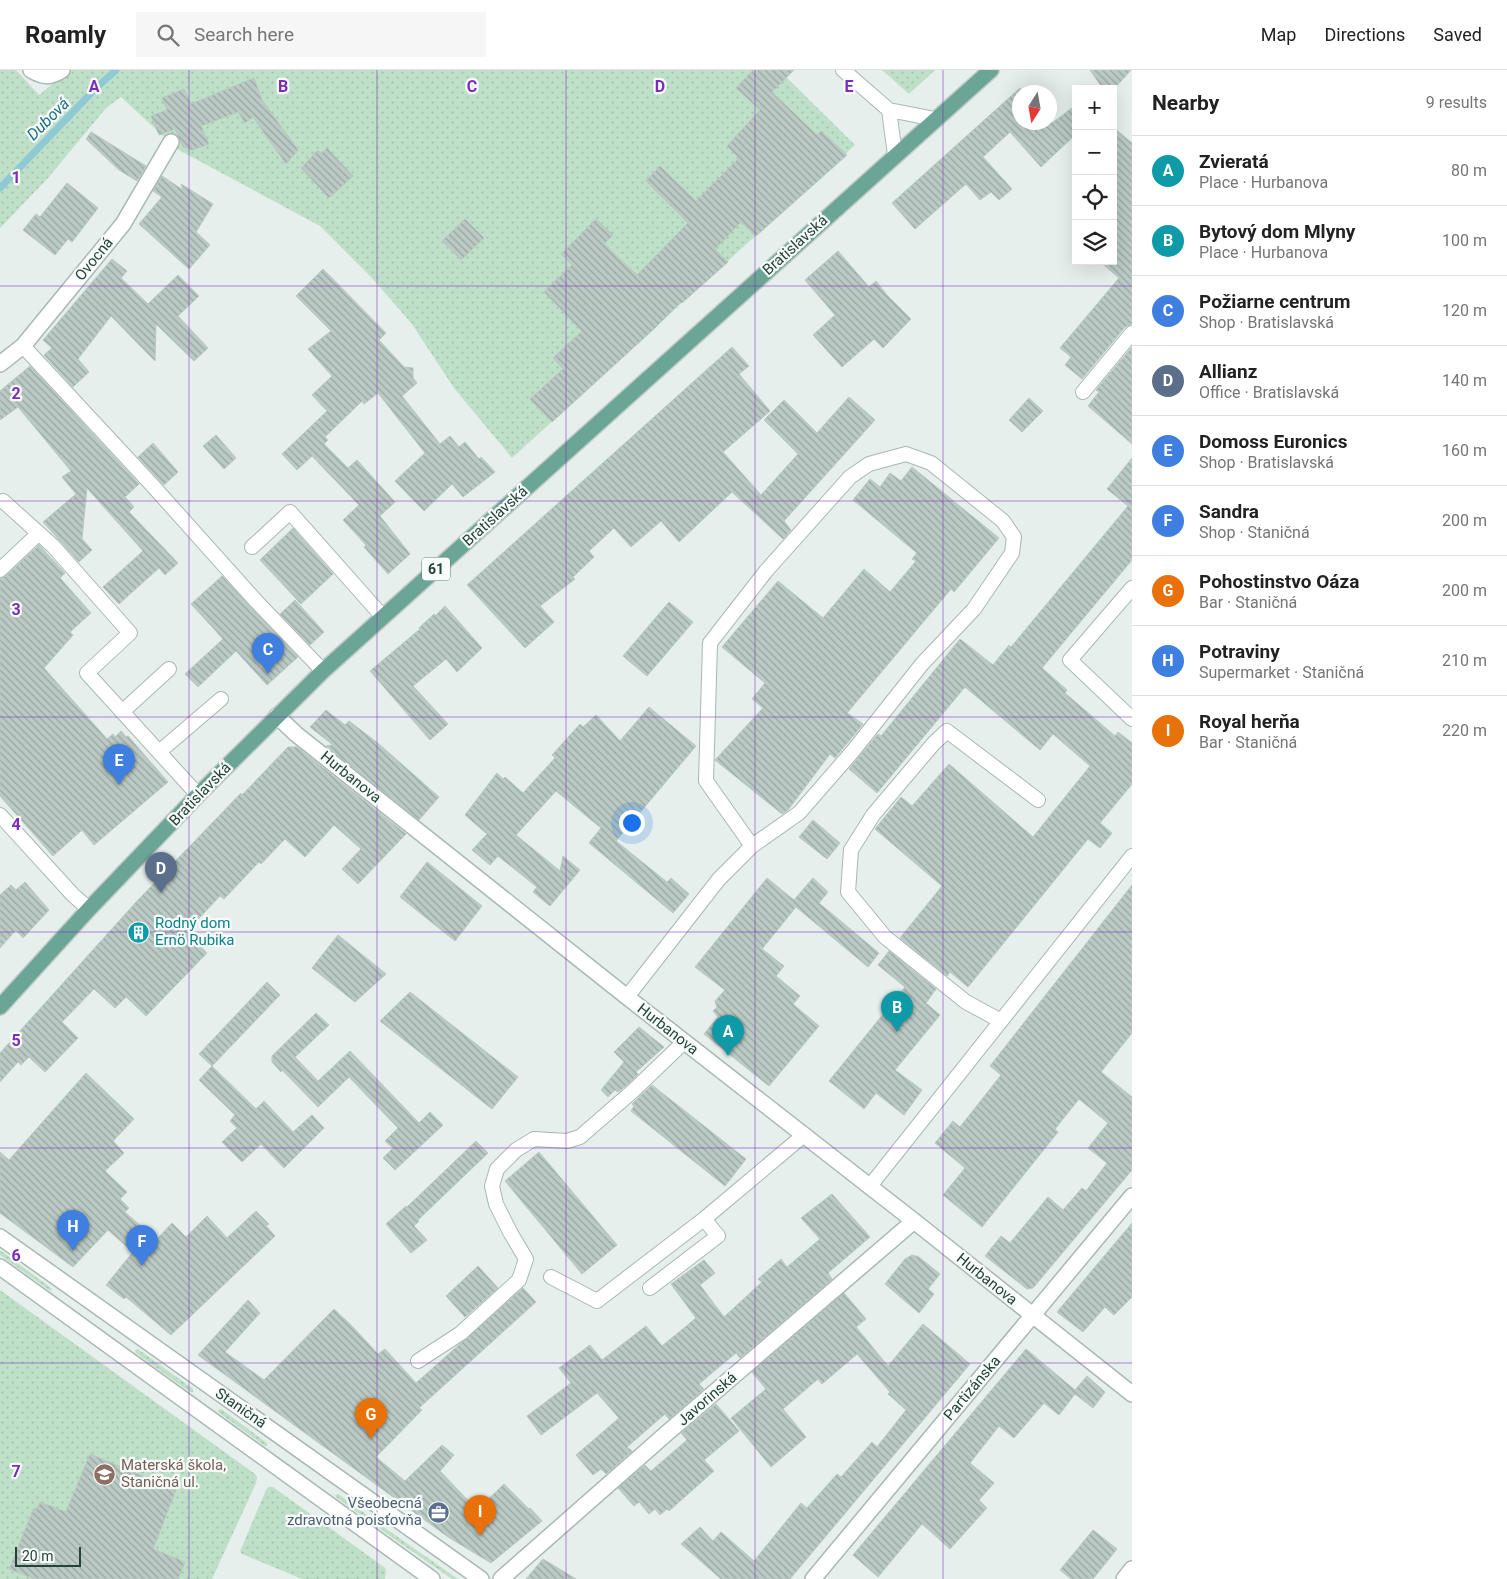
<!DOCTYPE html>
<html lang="en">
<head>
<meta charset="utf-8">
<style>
	body { margin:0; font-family:Roboto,sans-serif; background:#f6f6f6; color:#222 }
	.controls { position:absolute; right:15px; top:15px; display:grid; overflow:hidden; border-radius:0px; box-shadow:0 5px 20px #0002 }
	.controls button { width:45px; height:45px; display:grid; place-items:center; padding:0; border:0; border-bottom:1px solid #e0e0e0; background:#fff; color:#222; font:25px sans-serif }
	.compass { position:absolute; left:1012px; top:15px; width:45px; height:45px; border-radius:50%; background:#fff; box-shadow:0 5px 20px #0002; rotate:191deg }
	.scale { position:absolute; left:15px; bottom:12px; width:66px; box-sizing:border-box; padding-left:5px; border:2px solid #24423a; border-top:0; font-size:14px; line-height:18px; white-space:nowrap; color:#24423a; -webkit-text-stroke:4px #f7fbf9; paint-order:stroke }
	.you { position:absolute; left:631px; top:752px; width:18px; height:18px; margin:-12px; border:4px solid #fff; border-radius:50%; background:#1a73e8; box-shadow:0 0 0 8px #1a73e833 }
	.badge { display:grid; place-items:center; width:32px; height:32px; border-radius:50%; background:#db2777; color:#fff; font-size:16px; font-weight:700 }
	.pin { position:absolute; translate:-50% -41px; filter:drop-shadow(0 1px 2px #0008) }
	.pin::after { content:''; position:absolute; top:26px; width:18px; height:15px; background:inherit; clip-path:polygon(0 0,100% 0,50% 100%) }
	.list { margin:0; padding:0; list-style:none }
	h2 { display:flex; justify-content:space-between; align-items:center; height:65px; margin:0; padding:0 20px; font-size:21px }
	h2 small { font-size:16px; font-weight:400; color:#767676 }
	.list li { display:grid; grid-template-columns:32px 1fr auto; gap:15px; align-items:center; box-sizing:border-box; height:70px; padding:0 20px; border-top:1px solid #e0e0e0 }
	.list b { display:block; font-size:19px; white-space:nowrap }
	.list p { margin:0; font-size:16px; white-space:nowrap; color:#767676 }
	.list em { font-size:16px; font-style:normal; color:#767676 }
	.icon { flex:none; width:28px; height:28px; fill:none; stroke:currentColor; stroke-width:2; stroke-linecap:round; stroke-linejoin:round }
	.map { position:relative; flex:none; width:1132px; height:1509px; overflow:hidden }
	header { display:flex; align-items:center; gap:30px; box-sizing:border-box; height:70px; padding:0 25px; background:#fff; border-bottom:1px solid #e0e0e0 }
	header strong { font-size:24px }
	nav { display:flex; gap:28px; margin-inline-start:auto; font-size:18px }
	.search { width:350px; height:45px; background:#f6f6f6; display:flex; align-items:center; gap:12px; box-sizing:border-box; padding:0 18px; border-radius:0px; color:#767676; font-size:19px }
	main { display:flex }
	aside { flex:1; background:#fff }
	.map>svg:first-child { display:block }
	.green { fill:url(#green-dots) }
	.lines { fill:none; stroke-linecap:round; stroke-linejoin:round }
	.stream { stroke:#8ec9d4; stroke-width:7 }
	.building { fill:url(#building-back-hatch); stroke:#b8c9c2 }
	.service-casing { stroke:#a8b8b2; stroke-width:16 }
	.minor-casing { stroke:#a8b8b2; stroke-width:18 }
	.primary-casing { stroke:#c2cac8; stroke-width:18 }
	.service { stroke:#fff; stroke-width:14 }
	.minor { stroke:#fff; stroke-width:15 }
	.primary { stroke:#6aa596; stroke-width:15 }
	.grid { fill:none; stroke:#7b2cbf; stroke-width:1; stroke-opacity:0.55 }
	.labels { text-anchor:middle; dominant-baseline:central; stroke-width:4.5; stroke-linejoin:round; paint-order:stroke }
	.shield { fill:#f7fbf9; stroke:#637a73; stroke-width:1 }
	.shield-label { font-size:14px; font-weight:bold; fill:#24423a }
	.street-label { font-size:15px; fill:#24423a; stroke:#f7fbf9 }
	.culture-label { font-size:15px; fill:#0d838f; stroke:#f7fbf9; text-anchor:start }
	.education-label { font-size:15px; fill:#785e54; stroke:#f7fbf9; text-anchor:start }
	.service-label { font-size:15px; fill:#4e5e75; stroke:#f7fbf9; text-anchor:end }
	.water-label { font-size:16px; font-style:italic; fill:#1c6f80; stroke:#f7fbf9 }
	.grid-label { font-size:16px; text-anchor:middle; font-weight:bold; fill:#7b2cbf; stroke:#f7fbf9; stroke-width:4.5; stroke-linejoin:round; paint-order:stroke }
</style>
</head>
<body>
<header>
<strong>Roamly</strong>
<div class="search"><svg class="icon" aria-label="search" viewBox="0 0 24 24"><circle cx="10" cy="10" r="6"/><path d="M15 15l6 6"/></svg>Search here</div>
<nav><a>Map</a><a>Directions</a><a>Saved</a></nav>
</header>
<main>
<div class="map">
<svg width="1132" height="1509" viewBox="0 0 1132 1509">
	<defs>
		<pattern id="green-dots" width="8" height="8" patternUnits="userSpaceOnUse" patternTransform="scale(1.25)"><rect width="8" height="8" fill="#bfe0c8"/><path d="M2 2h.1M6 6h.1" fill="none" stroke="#a4c1ad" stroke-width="1.8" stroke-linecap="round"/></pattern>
		<pattern id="building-back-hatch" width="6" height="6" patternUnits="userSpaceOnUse" patternTransform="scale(1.25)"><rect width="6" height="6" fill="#bbcac4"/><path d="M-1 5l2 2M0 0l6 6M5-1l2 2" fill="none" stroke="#98a6a0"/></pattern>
	</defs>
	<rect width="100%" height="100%" fill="#e6efeb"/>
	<path class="green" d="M0 0H16L39 25 70 0H779L855 75 512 388 454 318 412 254 371 207 320 156 177 79 121 27 106 38 48 108 0 158Z
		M882 0H935L909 24Z
		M0 1180 51 1218 52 1220H49L0 1185Z
		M0 1220 255 1404 257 1408 256 1413 212 1509H0Z
		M138 1279 193 1319V1322H190L136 1283 135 1280Z
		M221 1339 267 1373V1376H265L218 1342V1340Z
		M269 1417H273L384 1497 386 1500 385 1509H302L242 1484 240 1481 241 1479 266 1420Z
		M338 1424 374 1450V1452L372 1453 336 1427 335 1425Z
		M382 1456 458 1509H452L380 1459V1457Z"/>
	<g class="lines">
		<path class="stream" d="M0 118 95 19 116 0"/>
	</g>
	<path class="building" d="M753 0H794L772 22 817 65 821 61 847 85 756 166 741 152 715 179 728 192 682 233 681 232 655 258 552 352 530 329 563 299 553 288 582 261 544 222 572 195 561 184 596 149 613 165 604 174 637 205 688 153 646 111 660 96 696 131 739 88 727 76 760 40 736 18Z
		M1090 0H1131L1114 19H1103Z
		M254 8 262 30 298 80 286 94 253 47 245 53 238 42 201 56 209 74 192 80 183 77 175 59 159 65 151 46 167 40 162 28 184 19 191 34Z
		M1020 18 1024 22H1020V52H1050V51L1052 53 1076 35V64L1041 97 1010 62 983 87 1012 119 999 130 991 122 980 130 966 114 915 159 892 133Z
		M1113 57 1132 73V254L1125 257 1082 309 1065 295 1071 287 1060 278 1119 208 1099 191H1113Z
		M91 62 146 96 137 111 119 100 86 69Z
		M327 78 353 106 329 128 301 98 318 80 321 84Z
		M162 106 183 120 181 114 213 134 196 162 210 175 189 199 139 154 162 127 153 121Z
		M67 113 98 138 72 172 68 169 55 185 23 160 36 144 40 147Z
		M465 149 484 168 461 190 442 171Z
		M838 181 869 217 876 211 887 225 911 249 883 278 874 269 842 297 813 265 835 245 805 210Z
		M112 189 127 201 121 208 148 234 178 205 199 226 178 246 208 278 194 291 156 254 155 291 111 246 78 289 89 302 73 317 44 285 52 278 43 270Z
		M323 199 386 263 379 270 404 297 413 298V308L417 313 402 326 440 374 450 366 459 377 465 372 479 389 481 387 495 402 463 427 452 414 424 441 395 411 425 383 378 323 364 334 362 331 325 367 328 370 324 374 348 398 357 390 395 432 380 446 410 484 388 504 364 477 366 475 343 450 359 435 312 386 297 400 282 384 327 341 312 325 332 306 308 279 331 261 296 226Z
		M732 277 749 296 739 304 770 341 723 382 761 425 798 384 764 350 784 330 817 363 849 327 875 350 784 451 791 460 783 469 732 422 679 472 661 451 631 477 614 458 589 481 594 487 573 507 575 509 540 536 554 552 525 578 467 515Z
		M1132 277V374L1088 336 1099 322 1096 320Z
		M30 296 139 414 125 427 134 437 129 442 178 493 165 505 159 498 119 534 103 517 143 481 87 418 82 469 92 480 79 492 43 452 76 424 62 407 71 401 18 337 0 350V321Z
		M1029 328 1043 341 1022 362 1009 350Z
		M216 365 236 388 224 399 203 376Z
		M153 373 178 402 164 415 138 387Z
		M1132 388V490L1042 598 1067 620 1065 623 1115 666 1118 662 1132 673V714L1100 753 1112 763 1100 778 1088 769 968 917 950 902 947 906 900 868 942 816 875 759 901 727 912 736 949 694 1033 767 1090 696 1053 664 1040 680 965 617 877 723 849 699 878 664 881 666 960 569 993 595 1009 575 1011 577 1128 436 1107 419Z
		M912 397 999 468 954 522 951 519 847 643 863 654 835 688 830 684 788 740 782 744 715 690 763 638 752 629 765 613 722 577 778 511 823 548 864 499 890 522 916 491 912 489 917 483 853 430 870 409 880 417 890 403 901 411Z
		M293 458 333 504 301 534 260 490Z
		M39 475 65 503 60 508 91 543 70 562 73 565 44 598 107 669 113 664 115 667 121 661 126 667 128 666 168 712 94 775 82 760 53 786 0 726V509L6 506Z
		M222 506 298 587 267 615 236 581 198 617 185 604 223 569 191 534Z
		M295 530 324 562 310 575 280 544Z
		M669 532 693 552 647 606 623 586Z
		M445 536 482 578 457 602 446 589 413 616 448 654 430 670 370 601 420 559 419 558 434 544 435 546Z
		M649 637 696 676 616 771 667 812 671 808 689 824 673 843 589 773 601 758 556 721 516 765 560 801 563 786 580 800 550 836 533 822 537 817 498 786 490 795 472 780 487 764 465 745 497 703 503 709 505 707 523 723 555 688 552 685 580 654 583 657 596 645 620 671Z
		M326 640 345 655 349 651 379 674 439 727 419 750 326 676 333 675 310 657Z
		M288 677H297L406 764 358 814 342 799 361 779 334 755 305 787 285 769 261 794 259 792 224 829 220 826 186 862 207 883 146 946 126 927 115 938 94 919 62 952 78 968 45 1002 29 987 21 995 18 992 0 1012V983L137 831 241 723 242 725Z
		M813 750 840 773 827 789 799 767Z
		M427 792 482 836 455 871 400 827Z
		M767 808 794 830 813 808 828 822 819 833 879 883 868 897 796 837 762 879 784 896 776 906 800 926 793 934 819 956 769 1016 704 964 718 947 713 941 717 937 715 931 725 920 695 897Z
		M25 812 49 840 23 868 16 860 0 878V825L11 815 16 820Z
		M1132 815V963L1101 1002 1132 1027V1100L1033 1218 1027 1219 985 1186 1001 1166 1010 1173 1048 1127 1063 1140 1082 1118 1086 1121 1107 1093 1088 1078 1108 1053 1079 1029 1055 1059 1058 1062 982 1157 943 1125 965 1098 935 1073 953 1051 960 1057 1001 1005 990 996Z
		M338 865 386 904 355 932 312 898Z
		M889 881 936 919 926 933 940 945 895 1000 922 1020 904 1045 876 1023 864 1039 829 1011 905 917 878 895Z
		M267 912 280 925 212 996 199 984Z
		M410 922 518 1007 492 1039 380 951Z
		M316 943 329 955 295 987 318 1011 350 981 419 1053 430 1042 443 1055 395 1100 383 1088 393 1078 385 1071 398 1058 349 1007 318 1037 282 1000 281 1002 272 992V986Z
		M639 957 664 977 636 1002 638 1004 628 1014 618 1022 615 1020 608 1027 601 1020 624 992 614 982Z
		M212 996 256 1039 264 1031 293 1062 312 1045 324 1058 284 1098 261 1074 242 1092 222 1072 237 1058 230 1051 235 1045 199 1010Z
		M86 1003 134 1049 113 1071 124 1083 105 1101 127 1122 120 1129 129 1138 125 1142 156 1170 172 1153 186 1167 207 1146 227 1168 256 1141 269 1154 266 1156 275 1166 171 1265 126 1227 124 1229 106 1215 133 1182 108 1160 73 1197 0 1143V1082L9 1090Z
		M652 1015 746 1089 725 1116 631 1041 634 1036 632 1034Z
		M476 1071 488 1083 418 1150 419 1151 414 1156 427 1170 411 1183 386 1154 406 1136 407 1137Z
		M539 1082 617 1175 582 1204 505 1111Z
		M832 1124 870 1167 828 1203 832 1209 740 1288 736 1283 706 1308 699 1314 704 1319 669 1349 665 1344 627 1377 632 1381 606 1404 601 1399 593 1405 576 1385 619 1348 597 1323 541 1365 527 1346 571 1313 559 1298 590 1275 602 1290 646 1256 662 1276 696 1248 671 1214 704 1190 715 1203 700 1215 724 1247 762 1212 758 1209 781 1189 787 1197 820 1169 801 1148Z
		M1132 1153V1227L1114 1245 1105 1237 1083 1262 1057 1242Z
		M912 1185 919 1187 940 1204 928 1219 934 1224 919 1243 885 1214 905 1189Z
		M478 1196 498 1218 465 1247 446 1226Z
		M523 1218 536 1232 419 1338 422 1340 376 1387 405 1411 442 1375 454 1385 440 1401 477 1440 504 1414 529 1439 530 1438 542 1451 491 1493 448 1467 198 1285 248 1230 260 1243 225 1282 264 1310 334 1239 351 1255 378 1284 385 1279 416 1313Z
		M844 1223 866 1249 856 1257 888 1296 923 1254 970 1294 790 1509H721L681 1474 700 1457 713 1471 721 1462 754 1491 801 1433 807 1438 837 1404 841 1407 872 1372 877 1377 906 1340 888 1324 890 1322 857 1284 822 1314 818 1309 783 1339 806 1367 771 1397 731 1348 766 1319 752 1302Z
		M1026 1279 1075 1320 1087 1306 1105 1322 1093 1338 1075 1324 1059 1345 1044 1333 1014 1368 999 1356 970 1393 994 1413 979 1430 987 1438 950 1479 922 1454 878 1507 853 1485Z
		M716 1334 739 1361 704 1390 714 1401 669 1441 667 1439 660 1445 655 1439 649 1444 639 1432 634 1436 618 1418 645 1395 651 1401 687 1370 681 1363Z
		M90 1384 176 1420 153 1479 185 1492 178 1509H35L9 1499 34 1438 37 1439 40 1432 66 1442Z
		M1093 1460 1117 1479 1093 1509H1071L1060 1500Z
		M543 1489 576 1509H526Z"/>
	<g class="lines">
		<defs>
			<path id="service" d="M843 0 889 40 935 49
				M889 40 895 85
				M23 276 153 416 256 531 323 601
				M1083 322 1132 263
				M3 431 53 476 130 563 87 603 198 725
				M252 477 290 442 383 547
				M0 500 38 464
				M1132 518 1070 590 1132 649
				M122 642 169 599
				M159 682 221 629
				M0 745 73 825 89 839
				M627 927 719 809 752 776 799 743 853 681 922 594 974 539 1012 483 1014 467 1003 451 931 393 906 384 869 394 850 407 766 501 710 573 706 711 752 776
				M1001 951 966 932 885 867 848 822 851 780 873 745 934 673 947 661 1038 730
				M870 1116 1132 786
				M551 1207 597 1231 704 1149 804 1065
				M650 1218 718 1166 704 1149
				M418 1291 461 1263 519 1210 526 1189 510 1162 496 1134 492 1116 497 1099 516 1080 534 1069 567 1071 580 1067 634 1020 684 972"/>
			<path id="minor" d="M31 0C43 7 50 8 62 0
				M0 294 23 276 123 154 171 72
				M277 646 296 664 627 927 914 1151 1132 1324
				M0 1167 481 1509
				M0 1197 432 1509
				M501 1509 667 1363 914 1151
				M813 1509 1132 1126
				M1124 1509 1132 1499"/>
			<path id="primary" d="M0 937 89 839 198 725 323 601 991 0"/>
		</defs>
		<use href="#service" class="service-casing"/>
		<use href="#minor" class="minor-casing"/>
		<use href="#primary" class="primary-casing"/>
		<use href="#service" class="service"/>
		<use href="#minor" class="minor"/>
		<use href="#primary" class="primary"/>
	</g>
	<path class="grid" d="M189 0V1509M377 0V1509M566 0V1509M755 0V1509M943 0V1509M0 216H1132M0 431H1132M0 647H1132M0 862H1132M0 1078H1132M0 1293H1132"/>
	<defs>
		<symbol id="building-disc" viewBox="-11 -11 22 22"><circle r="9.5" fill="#0f9aa8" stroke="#f7fbf9"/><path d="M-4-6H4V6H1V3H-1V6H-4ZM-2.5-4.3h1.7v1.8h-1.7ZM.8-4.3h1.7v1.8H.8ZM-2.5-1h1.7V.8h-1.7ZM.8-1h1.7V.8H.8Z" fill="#fff"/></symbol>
		<symbol id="school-disc" viewBox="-11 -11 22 22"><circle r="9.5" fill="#8d6e63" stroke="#f7fbf9"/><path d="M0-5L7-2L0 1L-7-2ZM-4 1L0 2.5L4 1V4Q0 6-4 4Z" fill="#fff"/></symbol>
		<symbol id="office-disc" viewBox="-11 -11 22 22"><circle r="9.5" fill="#5c6f8a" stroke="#f7fbf9"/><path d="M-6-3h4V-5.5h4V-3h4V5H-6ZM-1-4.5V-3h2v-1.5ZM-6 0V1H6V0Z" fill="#fff"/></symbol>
	</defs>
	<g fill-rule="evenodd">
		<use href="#building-disc" x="126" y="850" width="25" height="25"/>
		<use href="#school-disc" x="92" y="1392" width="25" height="25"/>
		<use href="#office-disc" x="426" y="1430" width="25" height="25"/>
	</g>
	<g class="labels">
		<rect class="shield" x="422" y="487.5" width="28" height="23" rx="4"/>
		<g class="shield-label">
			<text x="436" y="499">61</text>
		</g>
		<g class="street-label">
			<text transform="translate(795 175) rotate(-42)">Bratislavská</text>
			<text transform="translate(94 189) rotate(-51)">Ovocná</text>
			<text transform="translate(495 446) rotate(-42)">Bratislavská</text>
			<text transform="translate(351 707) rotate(39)">Hurbanova</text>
			<text transform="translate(200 724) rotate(-46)">Bratislavská</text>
			<text transform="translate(668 959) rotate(38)">Hurbanova</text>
			<text transform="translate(987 1209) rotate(39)">Hurbanova</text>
			<text transform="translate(972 1318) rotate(-50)">Partizánska</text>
			<text transform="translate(707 1329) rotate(-41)">Javorinská</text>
			<text transform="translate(241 1338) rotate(35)">Staničná</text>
		</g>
		<g class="culture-label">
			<text x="155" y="853">Rodný dom<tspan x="155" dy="17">Ernö Rubika</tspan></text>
		</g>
		<g class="education-label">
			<text x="121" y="1395">Materská škola,<tspan x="121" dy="17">Staničná ul.</tspan></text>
		</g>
		<g class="service-label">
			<text x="422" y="1433">Všeobecná<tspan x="422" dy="17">zdravotná poisťovňa</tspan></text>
		</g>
		<g class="water-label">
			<text transform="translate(48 49) rotate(-45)">Dubová</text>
		</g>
	</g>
	<g class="grid-label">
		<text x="94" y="22">A</text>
		<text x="283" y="22">B</text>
		<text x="472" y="22">C</text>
		<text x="660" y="22">D</text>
		<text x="849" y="22">E</text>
		<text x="16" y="113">1</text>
		<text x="16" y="329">2</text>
		<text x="16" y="545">3</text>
		<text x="16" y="760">4</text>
		<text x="16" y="976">5</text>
		<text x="16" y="1191">6</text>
		<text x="16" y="1407">7</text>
	</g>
</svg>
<div class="controls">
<button>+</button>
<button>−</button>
<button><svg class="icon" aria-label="locate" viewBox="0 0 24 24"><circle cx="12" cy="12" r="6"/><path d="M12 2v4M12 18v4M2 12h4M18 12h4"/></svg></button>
<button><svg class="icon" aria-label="layers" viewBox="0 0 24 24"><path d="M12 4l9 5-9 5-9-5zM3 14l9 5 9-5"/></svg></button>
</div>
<svg class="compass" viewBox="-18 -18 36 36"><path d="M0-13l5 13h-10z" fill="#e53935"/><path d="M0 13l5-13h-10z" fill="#767676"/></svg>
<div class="scale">20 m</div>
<div class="you"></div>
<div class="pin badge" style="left:728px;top:986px;background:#0f9aa8">A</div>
<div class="pin badge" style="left:897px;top:962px;background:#0f9aa8">B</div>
<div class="pin badge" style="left:268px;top:604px;background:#3f7fe0">C</div>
<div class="pin badge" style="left:161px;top:823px;background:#5c6f8a">D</div>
<div class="pin badge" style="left:119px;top:715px;background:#3f7fe0">E</div>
<div class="pin badge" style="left:142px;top:1196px;background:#3f7fe0">F</div>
<div class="pin badge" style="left:371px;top:1369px;background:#e8710a">G</div>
<div class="pin badge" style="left:73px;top:1181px;background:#3f7fe0">H</div>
<div class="pin badge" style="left:480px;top:1466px;background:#e8710a">I</div>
</div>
<aside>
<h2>Nearby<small>9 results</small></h2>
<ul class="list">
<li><span class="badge" style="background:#0f9aa8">A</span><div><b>Zvieratá</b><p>Place · Hurbanova</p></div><em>80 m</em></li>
<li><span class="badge" style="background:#0f9aa8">B</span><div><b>Bytový dom Mlyny</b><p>Place · Hurbanova</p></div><em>100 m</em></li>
<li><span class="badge" style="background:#3f7fe0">C</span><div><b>Požiarne centrum</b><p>Shop · Bratislavská</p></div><em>120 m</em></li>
<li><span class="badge" style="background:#5c6f8a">D</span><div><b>Allianz</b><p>Office · Bratislavská</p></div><em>140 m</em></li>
<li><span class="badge" style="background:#3f7fe0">E</span><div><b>Domoss Euronics</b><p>Shop · Bratislavská</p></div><em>160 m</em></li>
<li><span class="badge" style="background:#3f7fe0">F</span><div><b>Sandra</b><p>Shop · Staničná</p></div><em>200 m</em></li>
<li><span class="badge" style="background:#e8710a">G</span><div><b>Pohostinstvo Oáza</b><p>Bar · Staničná</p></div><em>200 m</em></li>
<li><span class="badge" style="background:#3f7fe0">H</span><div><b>Potraviny</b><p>Supermarket · Staničná</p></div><em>210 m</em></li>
<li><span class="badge" style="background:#e8710a">I</span><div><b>Royal herňa</b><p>Bar · Staničná</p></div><em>220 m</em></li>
</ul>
</aside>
</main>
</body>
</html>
